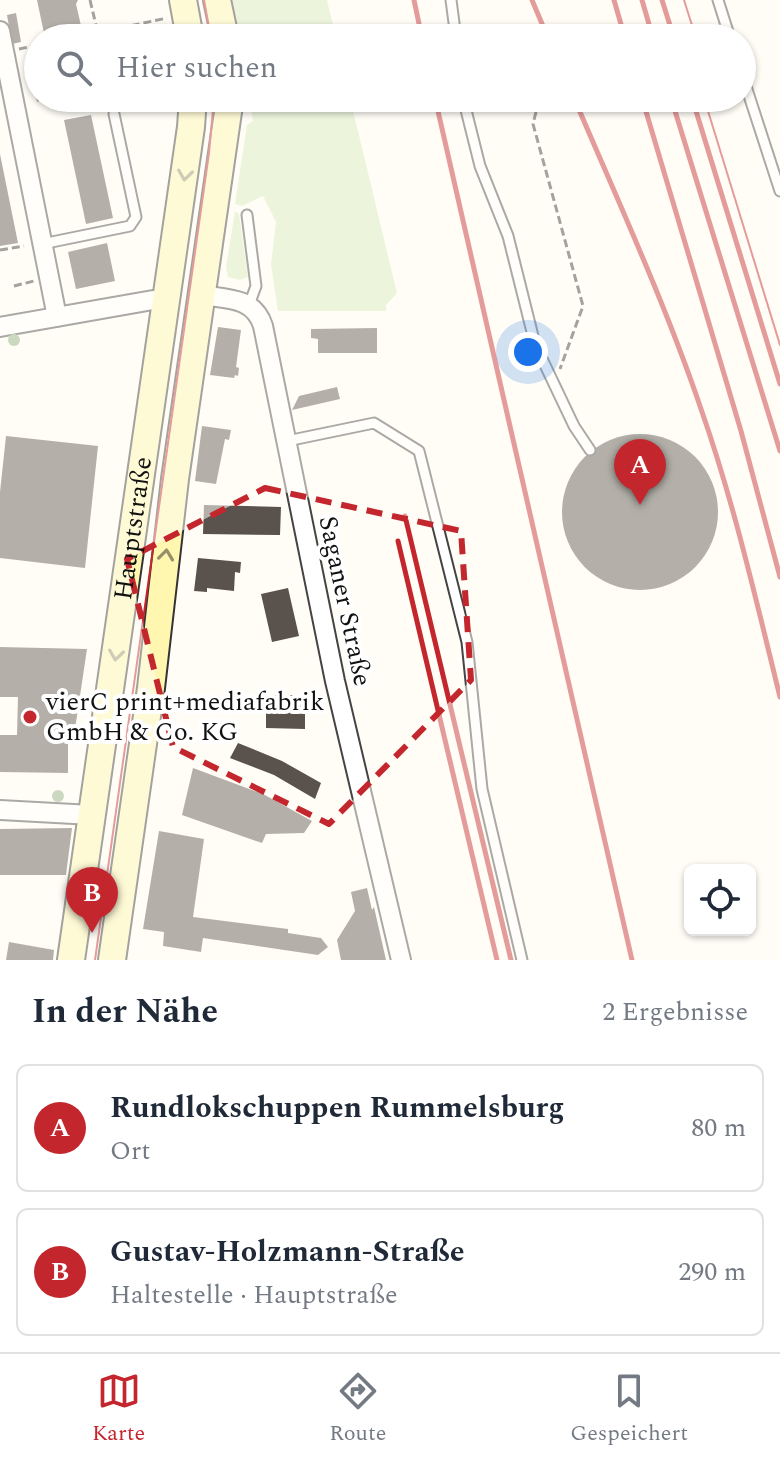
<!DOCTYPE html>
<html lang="de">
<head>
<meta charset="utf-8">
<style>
	body { margin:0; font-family:Spectral,serif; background:#f6f6f7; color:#1f2937 }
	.controls { position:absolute; right:24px; bottom:24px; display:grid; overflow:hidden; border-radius:12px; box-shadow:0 2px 6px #0004 }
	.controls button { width:72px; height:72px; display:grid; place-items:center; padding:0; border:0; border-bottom:2px solid #e0e1e3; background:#fff; color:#1f2937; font:40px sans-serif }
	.you { position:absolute; left:528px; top:352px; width:28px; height:28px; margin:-20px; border:6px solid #fff; border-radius:50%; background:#1a73e8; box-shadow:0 0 0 12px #1a73e833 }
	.badge { display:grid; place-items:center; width:52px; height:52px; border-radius:50%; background:#c4262e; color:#fff; font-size:26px; font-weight:700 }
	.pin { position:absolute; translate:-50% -66px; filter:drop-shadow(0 2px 4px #0008) }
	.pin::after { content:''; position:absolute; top:42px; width:28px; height:24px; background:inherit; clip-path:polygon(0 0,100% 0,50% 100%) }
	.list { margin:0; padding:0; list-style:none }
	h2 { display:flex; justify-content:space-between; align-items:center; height:104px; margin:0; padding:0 32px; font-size:34px }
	h2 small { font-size:26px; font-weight:400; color:#747a83 }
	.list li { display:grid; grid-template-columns:52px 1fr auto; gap:24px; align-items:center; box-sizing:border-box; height:128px; margin:0 16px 16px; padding:0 16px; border:2px solid #e0e1e3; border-radius:12px }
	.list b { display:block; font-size:30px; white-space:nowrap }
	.list p { margin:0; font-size:26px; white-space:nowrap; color:#747a83 }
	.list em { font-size:26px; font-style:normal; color:#747a83 }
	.icon { flex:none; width:44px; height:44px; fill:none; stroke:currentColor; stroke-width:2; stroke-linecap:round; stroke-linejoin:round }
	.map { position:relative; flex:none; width:780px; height:960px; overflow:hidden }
	.search { position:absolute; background:#fff; box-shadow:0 2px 6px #0004; left:24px; right:24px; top:24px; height:88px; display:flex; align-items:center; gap:20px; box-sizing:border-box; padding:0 28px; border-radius:44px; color:#747a83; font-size:30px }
	.sheet { height:392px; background:#fff }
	nav { display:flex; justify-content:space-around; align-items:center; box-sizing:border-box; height:112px; border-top:2px solid #e0e1e3; background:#fff; font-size:22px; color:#747a83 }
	nav a { display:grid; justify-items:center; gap:4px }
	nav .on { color:#c4262e }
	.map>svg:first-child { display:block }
	.green { fill:#d5ebbd }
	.building { fill:#5a524d }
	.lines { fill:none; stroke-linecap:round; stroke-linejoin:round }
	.service-casing { stroke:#444; stroke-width:13 }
	.minor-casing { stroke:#444; stroke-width:22 }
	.secondary-casing { stroke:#333; stroke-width:30 }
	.path { stroke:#333; stroke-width:3; stroke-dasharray:8 4; stroke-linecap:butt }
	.service { stroke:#fff; stroke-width:9 }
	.minor { stroke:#fff; stroke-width:18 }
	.secondary { stroke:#fff6b0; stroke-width:26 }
	.tram { stroke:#c4262e; stroke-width:2 }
	.rail { stroke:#c4262e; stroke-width:5 }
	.tree { fill:#8dad7f }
	.oneway { stroke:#948f68 }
	.marked { fill:none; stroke:#c4262e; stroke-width:6; stroke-dasharray:16 10; stroke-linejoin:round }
	.poi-dot { fill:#c4262e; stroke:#fff; stroke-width:3 }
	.labels { text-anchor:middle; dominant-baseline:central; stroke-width:8; stroke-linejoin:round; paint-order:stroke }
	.street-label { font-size:26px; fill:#111; stroke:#fff }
	.poi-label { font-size:26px; fill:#111; stroke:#fff; text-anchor:start }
</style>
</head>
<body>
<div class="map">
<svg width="780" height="960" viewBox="0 0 780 960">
	<rect width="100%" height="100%" fill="#fffdf5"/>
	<path class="green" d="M232 0H327L336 38H239Z
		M250 98H350L397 293 386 305V311H278L271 264 276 222 263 196 242 206 235 204 247 125 253 121Z
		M235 211 239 214 248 277 240 280 228 277 226 267Z"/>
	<path class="building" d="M37 0H78L76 4 82 30 45 38Z
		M16 13 21 42 12 44 7 15Z
		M38 63V98L46 99 37 102 29 64Z
		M91 115 113 218 86 224 64 120Z
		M0 154 18 243 0 246Z
		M107 243 115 281 76 289 68 252Z
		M218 327 241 330 236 367 239 368 238 376 235 375 234 378 210 375Z
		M377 328V353H318V339L311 338V329Z
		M337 387 340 399 292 410 299 396Z
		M202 426 231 430 229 440 225 439 216 484 195 481Z
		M562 512a78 78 0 1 1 156 0a78 78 0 1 1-156 0Z
		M6 436 98 446 85 568 0 558V492Z
		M204 505 281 507 280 535 203 534Z
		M198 558 241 562 240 573 235 572 234 591 207 588V592L194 591Z
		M288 588 299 636 272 642 261 594Z
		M0 647 87 649 74 736 68 735V773L0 772V735H17L18 697H0Z
		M266 695H305V729L266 728Z
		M238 743 282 761 321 783 315 799 274 775 230 758Z
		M193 768 263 794 312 821 304 833 266 834 262 843 182 815Z
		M72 828 66 875H0V829Z
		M159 831 204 839 193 917 288 929V933L321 938 328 947 318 955 203 938 201 952 163 946 164 932 143 929Z
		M367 888 372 910 374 907 386 960H341L337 940 355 911 351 892Z
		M9 942 54 950 53 960H6Z"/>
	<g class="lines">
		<defs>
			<path id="service" d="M451 0 456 38
				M718 0 730 38
				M742 74 780 191
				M463 98 480 166 508 236 535 344 574 426 590 450
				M247 215 256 286 249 305
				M42 244 130 226 136 217 114 114
				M287 441 374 423 419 451 467 642 482 789 522 960"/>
			<path id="minor" d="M0 31 57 317
				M201 295C227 299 254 297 263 326L335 681 401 960
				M0 327 153 300 167 303
				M0 810 92 815"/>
			<g id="secondary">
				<path d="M183 0 190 38"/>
				<path d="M217 0 225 38"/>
				<path id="s1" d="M71 960 191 127 193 98"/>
				<path d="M112 960 151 688 175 479 230 98"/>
			</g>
		</defs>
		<use href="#service" class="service-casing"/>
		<use href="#minor" class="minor-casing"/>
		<use href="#secondary" class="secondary-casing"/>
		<path class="path" d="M90 0 99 38
			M73 38 167 18
			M19 49 38 45
			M536 112 533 124 583 306 560 369
			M0 250 24 246
			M14 286 34 281"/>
		<use href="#service" class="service"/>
		<use href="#minor" class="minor"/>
		<use href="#secondary" class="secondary"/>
		<path class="tram" d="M204 0 211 38
			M684 0 696 38
			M704 98 780 345
			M95 960 209 153 214 98"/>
		<path class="rail" d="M414 0 422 38
			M532 0 548 38
			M614 0 625 38
			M642 0 653 38
			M662 0 674 38
			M435 98 632 960
			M574 98C618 201 665 303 701 409 734 503 756 600 780 697
			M642 98 741 431 780 577
			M671 98 780 451
			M692 98 780 384
			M405 516 511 960
			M398 541 497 960"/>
	</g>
	<g class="tree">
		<circle cx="14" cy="340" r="6"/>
		<circle cx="58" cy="796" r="6"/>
	</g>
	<defs><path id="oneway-chevron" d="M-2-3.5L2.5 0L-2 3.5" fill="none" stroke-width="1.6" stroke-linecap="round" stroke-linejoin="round" transform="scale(2)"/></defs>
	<g class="oneway">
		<use href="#oneway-chevron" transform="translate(185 175) rotate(98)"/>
		<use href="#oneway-chevron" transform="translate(166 555) rotate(-83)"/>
		<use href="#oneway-chevron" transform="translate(116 655) rotate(98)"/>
	</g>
	<path d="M0 0H780V960H0ZM265 488 461 531 471 680 329 824 173 747 127 559Z" fill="#fffdf5" fill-opacity=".55" fill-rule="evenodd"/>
	<path class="marked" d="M265 488 461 531 471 680 329 824 173 747 127 559Z"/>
	<circle class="poi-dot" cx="30" cy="717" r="8"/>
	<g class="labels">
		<g class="street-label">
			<text stroke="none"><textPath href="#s1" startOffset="436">Hauptstraße</textPath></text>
			<text transform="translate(345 601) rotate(78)">Saganer Straße</text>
		</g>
		<g class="poi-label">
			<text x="46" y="702">vierC print+mediafabrik<tspan x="46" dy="30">GmbH &amp; Co. KG</tspan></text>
		</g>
	</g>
</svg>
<div class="controls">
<button><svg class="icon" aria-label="locate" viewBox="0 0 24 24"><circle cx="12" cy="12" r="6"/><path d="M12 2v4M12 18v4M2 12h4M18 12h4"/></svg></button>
</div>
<div class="you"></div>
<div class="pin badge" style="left:640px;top:505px">A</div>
<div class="pin badge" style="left:92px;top:933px">B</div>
<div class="search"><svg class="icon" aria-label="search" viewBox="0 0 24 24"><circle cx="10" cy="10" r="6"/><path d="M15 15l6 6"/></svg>Hier suchen</div>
</div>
<section class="sheet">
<h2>In der Nähe<small>2 Ergebnisse</small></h2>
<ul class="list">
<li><span class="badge">A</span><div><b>Rundlokschuppen Rummelsburg</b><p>Ort</p></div><em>80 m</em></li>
<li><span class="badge">B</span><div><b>Gustav-Holzmann-Straße</b><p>Haltestelle · Hauptstraße</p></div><em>290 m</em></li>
</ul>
</section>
<nav>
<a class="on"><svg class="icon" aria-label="map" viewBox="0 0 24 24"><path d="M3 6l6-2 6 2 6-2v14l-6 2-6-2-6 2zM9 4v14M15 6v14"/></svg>Karte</a>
<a><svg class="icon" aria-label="directions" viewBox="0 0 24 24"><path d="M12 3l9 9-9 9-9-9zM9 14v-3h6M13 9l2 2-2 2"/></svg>Route</a>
<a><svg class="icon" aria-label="saved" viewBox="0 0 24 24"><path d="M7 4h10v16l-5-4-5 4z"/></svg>Gespeichert</a>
</nav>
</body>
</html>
